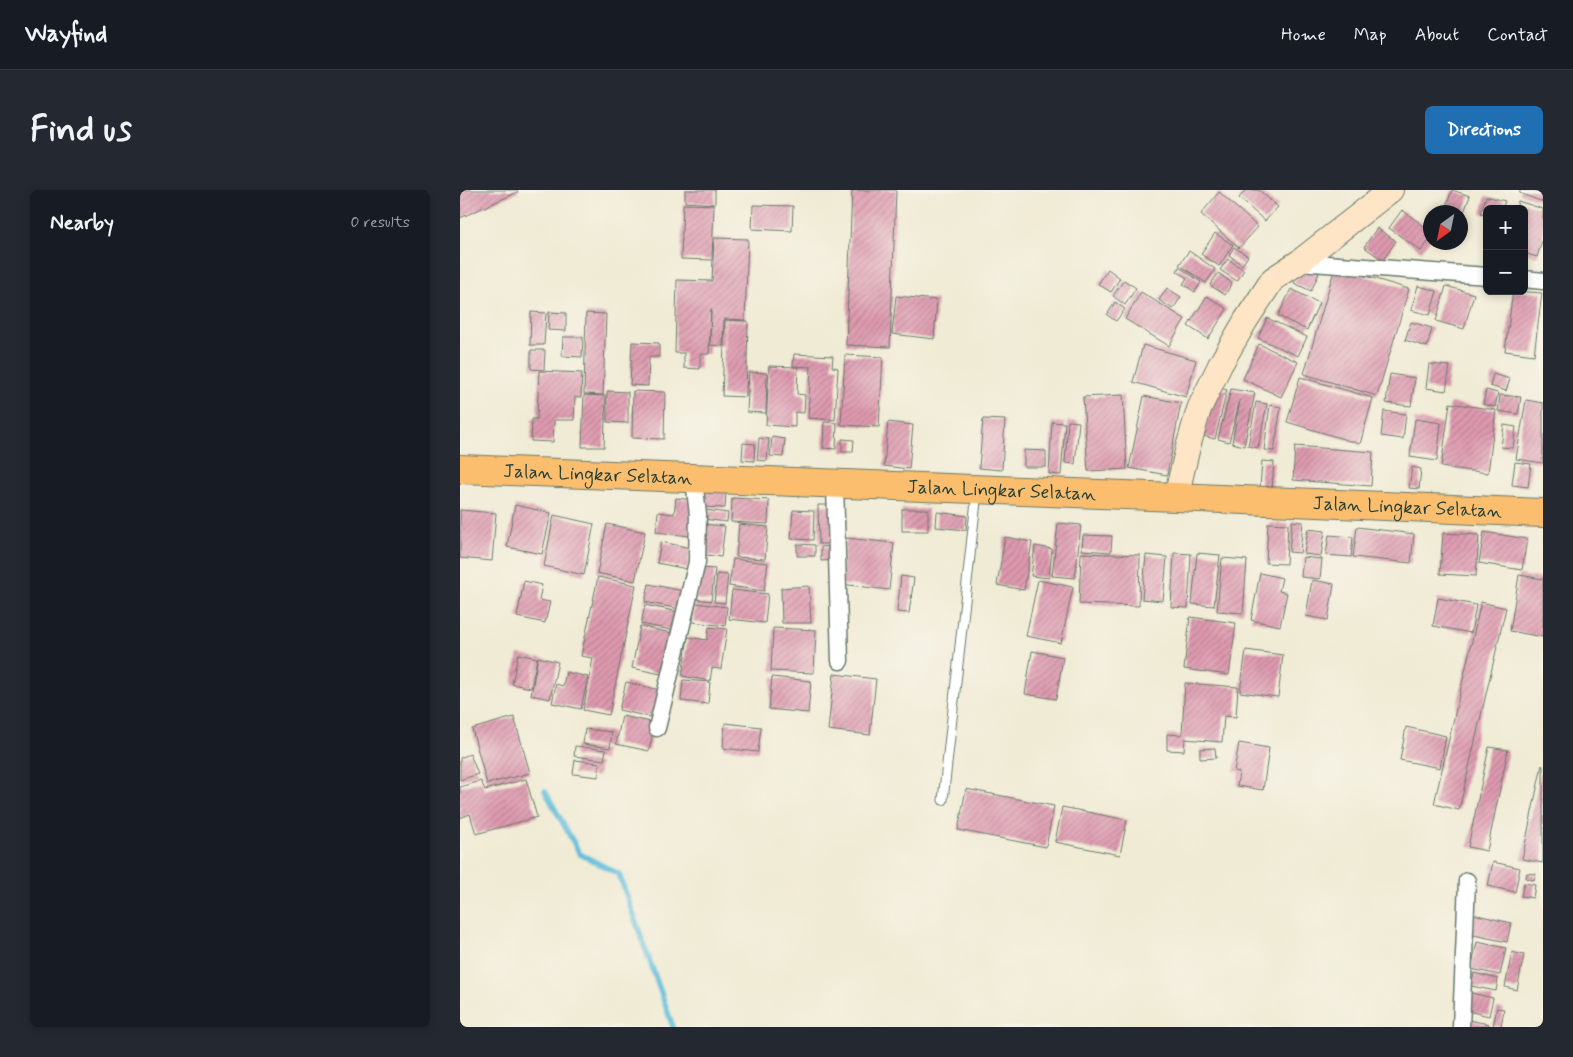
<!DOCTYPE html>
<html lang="en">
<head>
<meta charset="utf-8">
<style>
	body { margin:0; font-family:Mynerve,sans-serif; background:#242831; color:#f1f3f6 }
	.controls { position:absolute; right:15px; top:15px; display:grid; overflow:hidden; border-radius:8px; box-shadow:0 2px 8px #0003 }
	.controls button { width:45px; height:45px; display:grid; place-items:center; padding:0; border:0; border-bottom:1px solid #363941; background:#171b24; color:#f1f3f6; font:25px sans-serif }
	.compass { position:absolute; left:963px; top:15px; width:45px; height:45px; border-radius:50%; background:#171b24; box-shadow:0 2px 8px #0003; rotate:213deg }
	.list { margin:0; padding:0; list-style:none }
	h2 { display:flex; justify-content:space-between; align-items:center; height:65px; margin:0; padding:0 20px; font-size:21px }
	h2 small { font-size:16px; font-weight:400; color:#9ea1a6 }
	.map { position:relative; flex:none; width:1083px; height:837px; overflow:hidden; border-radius:8px }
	header { display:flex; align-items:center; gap:30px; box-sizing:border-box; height:70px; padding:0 25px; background:#171b24; border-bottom:1px solid #363941 }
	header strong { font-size:24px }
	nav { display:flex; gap:28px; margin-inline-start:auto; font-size:18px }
	.intro { display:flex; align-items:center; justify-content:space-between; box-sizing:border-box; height:120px; padding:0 30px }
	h1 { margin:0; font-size:35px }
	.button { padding:12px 22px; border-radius:8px; background:#1f6fb2; color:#fff; font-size:18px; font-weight:700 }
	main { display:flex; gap:30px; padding:0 30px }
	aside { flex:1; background:#171b24; border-radius:8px; box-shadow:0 2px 8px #0003 }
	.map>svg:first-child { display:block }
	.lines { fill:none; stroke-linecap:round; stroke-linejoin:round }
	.stream { stroke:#5ebddc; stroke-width:5.5 }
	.building { fill:url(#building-hatch) }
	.lane-casing { stroke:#687a6c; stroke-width:11 }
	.street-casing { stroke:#687a6c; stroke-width:19 }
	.secondary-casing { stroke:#687a6c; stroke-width:26 }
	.highway-casing { stroke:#687a6c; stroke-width:30 }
	.lane { stroke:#fff; stroke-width:9 }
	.street { stroke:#fff; stroke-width:16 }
	.secondary { stroke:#fde5c5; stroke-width:24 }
	.highway { stroke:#fbbe6e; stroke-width:28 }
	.labels { text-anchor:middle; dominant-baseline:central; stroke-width:4; stroke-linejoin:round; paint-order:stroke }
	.street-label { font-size:19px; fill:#1f3d34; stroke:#f7f3e8 }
</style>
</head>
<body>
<header>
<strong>Wayfind</strong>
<nav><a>Home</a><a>Map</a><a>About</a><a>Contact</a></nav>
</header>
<div class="intro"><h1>Find us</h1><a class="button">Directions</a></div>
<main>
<aside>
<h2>Nearby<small>0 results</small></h2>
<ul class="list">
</ul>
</aside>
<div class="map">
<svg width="1083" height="837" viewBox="0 0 1083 837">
	<defs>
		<pattern id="building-hatch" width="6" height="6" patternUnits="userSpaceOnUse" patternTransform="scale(1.25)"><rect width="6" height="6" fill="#df9ab0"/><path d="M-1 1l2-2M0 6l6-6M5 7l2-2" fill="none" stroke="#b47f90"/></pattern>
	</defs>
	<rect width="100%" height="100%" fill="#f7f3e8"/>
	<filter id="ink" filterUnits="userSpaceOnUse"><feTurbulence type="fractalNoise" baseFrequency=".02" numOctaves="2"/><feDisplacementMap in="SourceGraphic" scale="10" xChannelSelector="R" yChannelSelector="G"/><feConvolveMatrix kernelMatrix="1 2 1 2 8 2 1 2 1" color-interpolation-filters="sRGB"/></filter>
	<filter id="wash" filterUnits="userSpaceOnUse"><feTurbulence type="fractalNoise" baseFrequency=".0096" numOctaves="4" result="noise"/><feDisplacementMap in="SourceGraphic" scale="20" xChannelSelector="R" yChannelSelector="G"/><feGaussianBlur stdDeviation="1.12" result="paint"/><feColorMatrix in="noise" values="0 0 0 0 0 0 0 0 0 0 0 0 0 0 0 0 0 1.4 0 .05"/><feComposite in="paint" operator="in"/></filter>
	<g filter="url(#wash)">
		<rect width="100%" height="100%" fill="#f0ebd4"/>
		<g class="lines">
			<path class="stream" d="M85 601 120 664 159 684 213 837"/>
		</g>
		<g id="blocks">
			<path class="building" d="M0 0H57L58 2 0 28Z
				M225 0H255V14L225 12Z
				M392 0H436L430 157 386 155Z
				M786 0H799L818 17 805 31 779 8Z
				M992 0 1010 6 1001 30V22H984Z
				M1061 0H1083V12L1059 3Z
				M759 2 798 37 779 58 741 24Z
				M1026 6 1045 11 1042 19H1027V25L1021 23Z
				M1058 11 1083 19V48L1077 67 1064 63V19H1056Z
				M223 14 254 15 252 70 221 69Z
				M293 15 333 16 332 41 292 39Z
				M942 20 971 41V48L961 61 929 38Z
				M917 38 936 51 923 70 904 57Z
				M755 43 773 55 759 76 741 64Z
				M254 48 288 49 285 130 264 129 263 156 250 155 251 119 249 164H240V179L224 178V163H215L217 90 252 91Z
				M774 57 788 66 782 75 769 65Z
				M729 61 755 79 746 93 719 75Z
				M768 69 784 80 777 91 760 80Z
				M842 76 859 83 851 101 834 93Z
				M719 77 741 92 735 102 723 94 727 88 717 81Z
				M875 77 949 99 917 206 844 184Z
				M648 79 660 88 651 102 638 94Z
				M758 83 772 93 765 105 750 95Z
				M664 90 676 98 665 115 653 106Z
				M958 96 977 101 970 125 951 120Z
				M986 96 1014 104 1004 139 976 131Z
				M707 98 721 107 713 119 699 110Z
				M831 99 859 113 847 140 818 126Z
				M1053 101 1082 103 1074 165 1045 161Z
				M681 102 725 129 709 156 665 129Z
				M436 106 477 110 474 149 432 144Z
				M747 106 767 119 748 149 728 136Z
				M655 112 665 119 656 131 647 125Z
				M71 122 86 123 84 155H70Z
				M89 122 106 123V141L88 140Z
				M126 123 146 124 143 205 124 204Z
				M807 128 847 147 838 166 798 148Z
				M265 130 288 131 286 207 262 206Z
				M951 132 972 138 967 157 945 150Z
				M103 147H123L122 167 102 166Z
				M172 152 199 153V167H189L188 196 170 195Z
				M799 154 838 172 821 207 783 189Z
				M683 155 736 170 726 207 673 192Z
				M71 160H85L84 180 71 179Z
				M334 164 373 166 372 177 378 178 375 230 348 228 351 177 333 176Z
				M385 165 423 167 419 237 381 235Z
				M969 174 990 176 986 201 966 198Z
				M309 176 338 177 337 204 345 205 344 223 335 222V237L306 235Z
				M79 181 122 183 121 207H115L114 230H94L93 252 71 251 72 229H77Z
				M289 182 307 183 306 223 287 222Z
				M930 184 955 188 951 216 926 213Z
				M1033 184 1050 189 1046 201 1030 196Z
				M840 187 913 208 900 254 827 232Z
				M755 197 767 200 755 249 743 246Z
				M771 199 795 203 784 256 772 253 780 210 769 252 758 249Z
				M1026 200 1038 203 1035 217 1023 214Z
				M147 201 168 202V233L147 232Z
				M173 201 205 202 204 249 172 248Z
				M124 205 146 206 144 257H122Z
				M663 205 667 279 628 281 623 207Z
				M1040 205 1061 207 1058 224 1038 221Z
				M684 206 721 213 707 285 669 278Z
				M1066 210 1083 213V273L1056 269Z
				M796 212 807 214 798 258 788 256Z
				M990 213 1036 220 1028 283 981 277Z
				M810 215 821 217 814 261 804 260Z
				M924 221 946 224 943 249 921 246Z
				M523 229 545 230 542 280 519 278Z
				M955 229 981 233 977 271 950 267Z
				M608 231 619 232 615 274 605 273Z
				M364 232 377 233 376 259 363 258Z
				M428 232 453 235 449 279 424 276Z
				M592 232 605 233 601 285 589 284Z
				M1044 235 1056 237 1053 258 1041 257Z
				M312 247 325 249 323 267 310 266Z
				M299 248 309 249 307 271 297 270Z
				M382 249 394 250 393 262H382Z
				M283 253 295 254 294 271 282 270Z
				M835 256 913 262 911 296 833 290Z
				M564 260 586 261V277H564Z
				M802 271 814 272 812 299 800 298Z
				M1055 272 1071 274 1068 297 1052 295Z
				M952 277 961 279 959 299 949 298Z
				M243 301 266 302 265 318 242 317Z
				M216 308 233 310 230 346 196 342 198 322 214 324Z
				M272 308 309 310 308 334 271 332Z
				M55 315 91 323 82 364 47 357Z
				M358 315H371L372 354H359Z
				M442 319H468V341H442Z
				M0 320 36 323 32 371 0 368Z
				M245 320 268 323 267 332 243 329Z
				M333 320 354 321 353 350 331 349Z
				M477 322 507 326 506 340 476 337Z
				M94 325 134 334 124 385 84 376Z
				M832 331 843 332 840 363 829 362Z
				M598 333 621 335 615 388 592 386Z
				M808 333 828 334 826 374 806 373Z
				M147 334 185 342 175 391 137 383Z
				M242 334 265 336 261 367 239 364Z
				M279 334 308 337 305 369 276 367Z
				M897 337 954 344 951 373 893 367Z
				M848 339 865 341 861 366 844 364Z
				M1024 342 1067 349 1062 380 1019 373Z
				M983 343 1019 345 1016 386 980 384Z
				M623 345 652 346 651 362 622 360Z
				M869 345 893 347 891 367 866 365Z
				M545 347 572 352 564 400 537 395Z
				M386 348 434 353 429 400 381 394Z
				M201 352 231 358 227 379 197 373Z
				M337 354 355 355V366H337Z
				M374 356 375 370 361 371V357Z
				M575 356 592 359 589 388 571 386Z
				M621 363 680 365 679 416 619 414Z
				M714 363 731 364 728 418 711 417Z
				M737 363 760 365 754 416 732 414Z
				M686 365 707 367 703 411 682 409Z
				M843 367 862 369 860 389 841 387Z
				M762 368 787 370 783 423 757 421Z
				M273 369 308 373 304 401 269 396Z
				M240 378 255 379 251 411 236 409Z
				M800 383 822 388 819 401 827 403 820 436 791 430Z
				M257 384 268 385 265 413 254 412Z
				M1059 385 1083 389V447L1050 441Z
				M441 386 454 388 449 423 437 422Z
				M138 387 176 395 149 525 123 520 133 468 121 466Z
				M578 390 613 397 601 453 566 446Z
				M852 390 874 394 868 430 846 426Z
				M64 391 82 395 79 410 90 412 85 433 57 427Z
				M189 394 223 401 220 419 185 412Z
				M349 396 351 433H322L321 398Z
				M272 400 308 404 305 433 269 429Z
				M978 408 1016 415 1011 443 973 436Z
				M1021 412 1046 418 999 620 974 614Z
				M235 413 267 417 265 436 233 432Z
				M185 415 219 422 216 441 181 434Z
				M730 427 776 433 769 485 724 479Z
				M180 436 215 444 206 485 172 478Z
				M249 437 267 439 261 479 252 478 250 491 222 486 228 447 247 450Z
				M313 438 356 440 354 483 311 481Z
				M786 460 823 465 818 507 780 502Z
				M572 461 603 467 596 509 565 504Z
				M58 464 77 468 71 498 52 494Z
				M78 467 98 472 90 509 71 505Z
				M106 482 128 487 121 519 92 513 96 494 103 496Z
				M374 484 416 489 410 545 368 540Z
				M312 487 351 491 348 523 309 519Z
				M223 490 250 492 248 514 221 511Z
				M166 492 200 500 194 528 159 520Z
				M725 493 778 497 776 527 764 526 762 552 725 549 724 561 707 560V544L722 545Z
				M162 526 195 533 189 561 156 554Z
				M54 527 70 583 27 594 12 539Z
				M265 533 301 537 298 562 263 558Z
				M946 537 986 546 980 578 940 570Z
				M125 539 152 542 150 558 123 554Z
				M779 553 809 558 803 600 777 596 779 582 774 581Z
				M115 556 146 560 144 570 114 566Z
				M1029 557 1048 560 1027 661 1008 657Z
				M755 558 756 568 740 569V559Z
				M10 564 18 584 0 590V568Z
				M115 570 140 573 138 587 113 584Z
				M1082 575 1083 576V673L1062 669Z
				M66 589 77 627 16 644 10 624 0 628V597L21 591 25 600Z
				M506 599 594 616 586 657 498 640Z
				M602 617 667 630 660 665 595 652Z
				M1033 672 1060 678 1055 702 1028 696Z
				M1067 683 1076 684 1074 690 1066 688Z
				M1064 693 1075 695 1073 708 1061 706Z
				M1013 724 1051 733 1047 752 1009 744Z
				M1017 752 1046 758 1040 785 1011 779Z
				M1052 762 1064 765 1057 800 1045 797Z
				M1014 783 1038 789 1036 801 1011 796Z
				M1007 802 1033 808 1029 826 1004 820Z
				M1037 818 1044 819 1041 837 1033 836Z
				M1008 830 1029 834V837H1006Z"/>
		</g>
	</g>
	<g filter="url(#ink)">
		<use href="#blocks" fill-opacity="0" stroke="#687a6c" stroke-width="1"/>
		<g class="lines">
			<defs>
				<path id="lane" d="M483 610 517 302"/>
				<path id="street" d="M839 72 1027 86
					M1064 89 1083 91
					M375 294 380 471
					M197 538 237 372 238 325 234 289
					M1001 837 1007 691"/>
				<path id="secondary" d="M716 307 728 257 739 219 760 175 786 130 813 89 839 72 931 0"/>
				<g id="highway">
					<path id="s1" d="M0 279 716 307 1083 323"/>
				</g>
			</defs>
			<use href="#lane" class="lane-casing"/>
			<use href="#street" class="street-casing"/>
			<use href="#secondary" class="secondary-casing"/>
			<use href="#highway" class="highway-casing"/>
			<use href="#lane" class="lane"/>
			<use href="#street" class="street"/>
			<use href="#secondary" class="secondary"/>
			<use href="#highway" class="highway"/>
		</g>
	</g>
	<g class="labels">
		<g class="street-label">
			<text stroke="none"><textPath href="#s1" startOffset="138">Jalan Lingkar Selatan</textPath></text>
			<text stroke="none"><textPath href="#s1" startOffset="542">Jalan Lingkar Selatan</textPath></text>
			<text stroke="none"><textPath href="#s1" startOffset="948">Jalan Lingkar Selatan</textPath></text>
		</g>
	</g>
</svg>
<div class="controls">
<button>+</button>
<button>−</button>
</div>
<svg class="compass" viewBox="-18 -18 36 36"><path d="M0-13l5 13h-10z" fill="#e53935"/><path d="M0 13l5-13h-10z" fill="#9ea1a6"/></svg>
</div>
</main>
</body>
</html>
